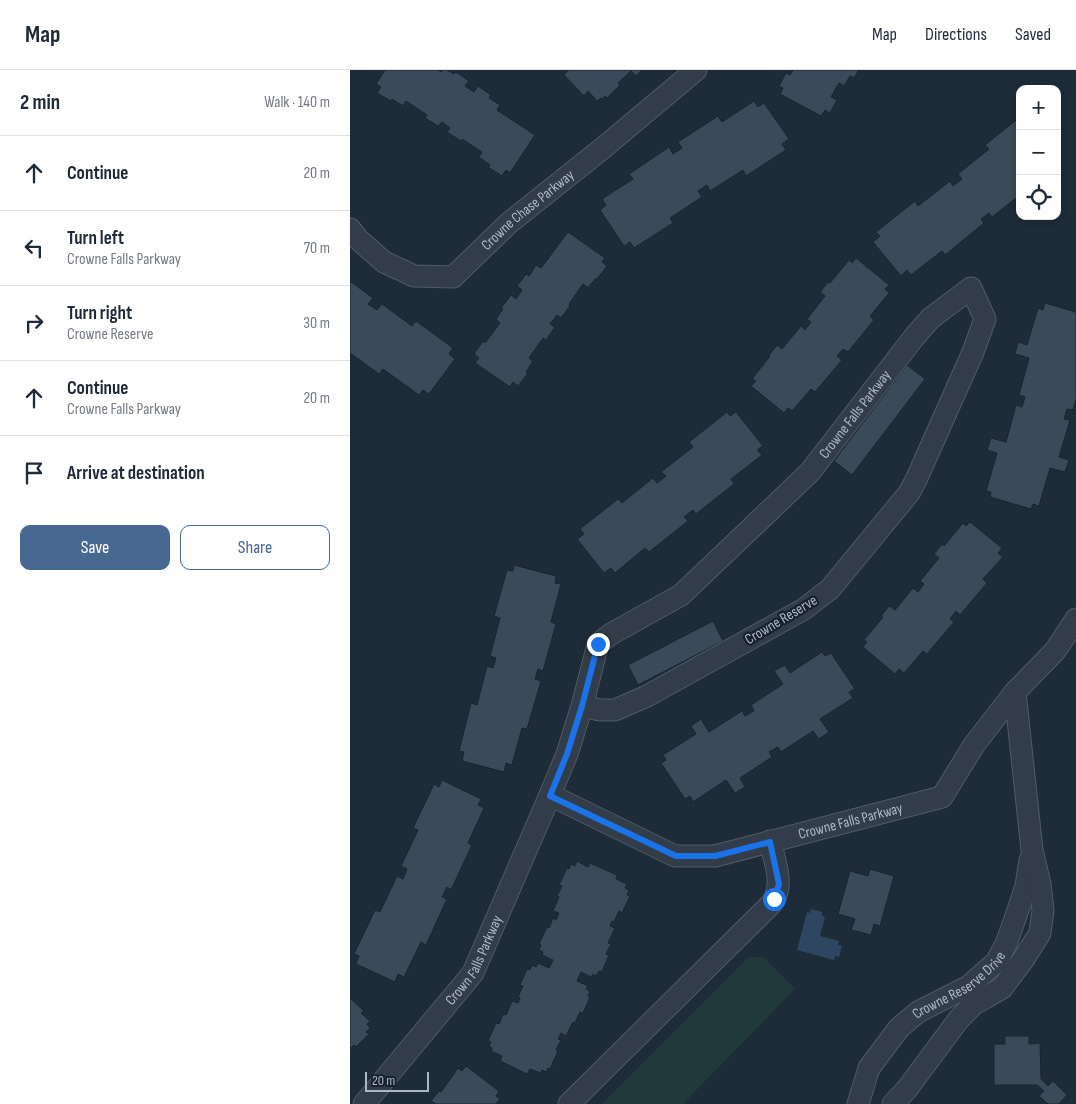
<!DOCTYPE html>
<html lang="en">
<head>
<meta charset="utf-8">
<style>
	body { margin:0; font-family:"Sofia Sans Condensed",sans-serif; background:#f2f2f3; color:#1f2937 }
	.controls { position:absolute; right:15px; top:15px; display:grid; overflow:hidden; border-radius:10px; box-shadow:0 2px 8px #0003 }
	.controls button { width:45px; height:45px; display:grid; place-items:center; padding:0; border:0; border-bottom:1px solid #e0e1e3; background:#fff; color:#1f2937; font:25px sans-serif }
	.scale { position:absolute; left:15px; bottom:12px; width:64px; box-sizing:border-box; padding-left:5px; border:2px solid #acb8c6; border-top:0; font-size:14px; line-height:18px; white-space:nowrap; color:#acb8c6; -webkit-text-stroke:4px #18222e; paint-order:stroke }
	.stop { position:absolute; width:15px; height:15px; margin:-11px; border:4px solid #1a73e8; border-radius:50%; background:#fff }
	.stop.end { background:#1a73e8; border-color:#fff; box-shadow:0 1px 5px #0008 }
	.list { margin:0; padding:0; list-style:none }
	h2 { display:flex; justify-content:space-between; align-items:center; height:65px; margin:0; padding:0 20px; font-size:21px }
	h2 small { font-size:16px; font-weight:400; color:#747a83 }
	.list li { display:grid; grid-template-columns:32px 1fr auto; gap:15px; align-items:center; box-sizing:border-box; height:75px; padding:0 20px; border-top:1px solid #e0e1e3 }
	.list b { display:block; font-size:19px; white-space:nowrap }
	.list p { margin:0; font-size:16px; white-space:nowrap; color:#747a83 }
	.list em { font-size:16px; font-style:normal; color:#747a83 }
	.actions { display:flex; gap:10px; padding:15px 20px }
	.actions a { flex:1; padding:11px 0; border:1px solid #476891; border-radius:10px; text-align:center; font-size:18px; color:#476891 }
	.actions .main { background:#476891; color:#fff }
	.icon { flex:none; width:28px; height:28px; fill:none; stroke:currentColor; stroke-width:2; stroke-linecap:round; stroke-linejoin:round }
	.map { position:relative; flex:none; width:726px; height:1034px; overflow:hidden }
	header { display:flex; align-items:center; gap:30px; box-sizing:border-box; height:70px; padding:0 25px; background:#fff; border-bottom:1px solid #e0e1e3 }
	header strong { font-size:24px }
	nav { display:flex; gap:28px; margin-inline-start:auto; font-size:18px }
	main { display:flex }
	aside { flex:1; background:#fff }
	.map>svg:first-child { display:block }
	.green { fill:#20393a }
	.water { fill:#2f4660 }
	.building { fill:#3a4a59; stroke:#1a2430 }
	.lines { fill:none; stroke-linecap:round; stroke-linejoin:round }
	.minor-casing { stroke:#4f5b67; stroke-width:23 }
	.minor { stroke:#323d49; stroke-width:21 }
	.route { stroke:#1a73e8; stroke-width:6 }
	.labels { text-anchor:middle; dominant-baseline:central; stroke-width:4.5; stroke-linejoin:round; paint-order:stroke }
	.street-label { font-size:15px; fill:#acb8c6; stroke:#18222e }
</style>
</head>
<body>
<header>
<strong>Map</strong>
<nav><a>Map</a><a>Directions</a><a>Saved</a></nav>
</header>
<main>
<aside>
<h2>2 min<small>Walk · 140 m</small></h2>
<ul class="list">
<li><svg class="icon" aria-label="ahead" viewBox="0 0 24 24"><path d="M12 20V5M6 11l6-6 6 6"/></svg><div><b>Continue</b></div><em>20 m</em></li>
<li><svg class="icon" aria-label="left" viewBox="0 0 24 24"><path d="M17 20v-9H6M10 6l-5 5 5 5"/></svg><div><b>Turn left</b><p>Crowne Falls Parkway</p></div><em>70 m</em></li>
<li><svg class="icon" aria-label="right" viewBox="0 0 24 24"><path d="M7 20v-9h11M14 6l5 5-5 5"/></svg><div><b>Turn right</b><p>Crowne Reserve</p></div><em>30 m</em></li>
<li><svg class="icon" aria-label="ahead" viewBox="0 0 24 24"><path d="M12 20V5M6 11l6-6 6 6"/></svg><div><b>Continue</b><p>Crowne Falls Parkway</p></div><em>20 m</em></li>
<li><svg class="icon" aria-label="arrive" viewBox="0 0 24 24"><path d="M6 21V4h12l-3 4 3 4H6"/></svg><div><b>Arrive at destination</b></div></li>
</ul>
<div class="actions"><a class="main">Save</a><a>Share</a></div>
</aside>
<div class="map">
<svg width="726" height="1034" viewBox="0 0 726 1034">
	<rect width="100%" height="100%" fill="#1e2c39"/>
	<path class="green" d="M399 887H413L445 919 333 1034H252Z"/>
	<path class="water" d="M461 839 472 842V846L475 847 470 866 489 871 488 875 492 876 489 887 485 886 484 890 447 880 457 842 460 843Z"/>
	<path class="building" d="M35 0H88L91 2 92 0H97L104 4 106 2 119 11 115 16 124 22 128 16 141 25 139 28 150 35 147 40 185 65 160 103 156 100 152 106 138 97 140 95 129 87 132 82 112 69 111 71 97 62 100 58 92 52 88 56 75 48 77 45 56 31 53 36 42 29 41 31 27 23 31 17 26 14Z
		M218 0H292L286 6 281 1 268 13 270 15 257 28 255 26 252 29 251 28 247 31 238 21 234 26 214 5Z
		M443 0H509L504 8 500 6 494 16 489 13 481 27 487 30 480 43 475 40 471 46 430 24 433 18 429 16 436 3 440 5Z
		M404 31 408 37 414 33 439 69 432 74 436 80 396 106 393 100 360 121 357 115 348 121 352 127 320 148 323 153 284 178 280 172 274 176 250 140 256 135 252 129 283 109 279 104 319 77 323 84 332 78 328 72 368 46 372 52Z
		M670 47V125L642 147 639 143 631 149 634 153 595 185 592 181 561 205 557 200 551 206 523 172 530 166 526 162 565 131 568 136 600 111 603 116 612 109 608 104 639 79 635 75Z
		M218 162 255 188 252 192 257 196 247 209 246 208 238 218 233 214 219 234 220 236 211 248 207 245 200 254 205 257 196 270 193 268 179 288 183 291 176 302 178 303 168 316 163 312 160 317 125 293 129 288 124 284 133 271 135 273 150 253 146 249 153 239 151 238 161 225 166 229 172 220 167 216 176 204 179 206 186 195 191 198Z
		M506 188 539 215 535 219 539 223 520 246 524 250 498 282 493 279 487 286 492 290 465 322 461 319 442 341 438 338 434 343 401 316 406 311 402 309 420 286 419 285 427 275 432 279 451 256 455 260 461 252 457 249 475 226 470 222 478 212 480 213 499 190 502 193Z
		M0 211 23 228 18 234 27 240 32 234 62 256 66 251 103 278 99 284 105 289 79 324 73 320 69 325 33 299 29 304 0 283Z
		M695 233 726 242V329L723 340 717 339 714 349 720 350 709 387 719 390 715 402 700 398 689 436 683 434 681 439 640 427 641 422 636 421 647 383 637 380 641 368 656 372 666 335 672 337 675 327 669 325 679 288 665 284 668 272 677 275 688 238 693 240Z
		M557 295 575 309 502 405 484 391Z
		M377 342 380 346 386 342 413 376 407 380 412 385 381 409 384 414 346 444 343 440 334 447 338 451 299 482 295 478 265 503 261 498 254 503 227 469 234 464 230 459 268 429 272 433 303 408 307 413 316 406 311 402 343 377 339 372Z
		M620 452 652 478 648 483 653 487 633 509 637 513 610 545 606 541 600 549 604 552 577 584 573 581 554 603 549 599 545 604 513 577 517 572 514 570 533 547 531 546 539 536 545 540 563 518 568 522 574 514 570 511 589 488 584 484 592 474 594 476 613 453 616 456Z
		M164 495 206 506 205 513 211 514 201 552 206 554 193 601 188 599 185 609 191 611 177 659 172 658 162 695 156 693 154 702 112 691 114 682 109 681 121 633 127 635 137 596 143 598 146 588 140 586 150 548 144 546 157 500 163 501Z
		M363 551 373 571 288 615 278 595Z
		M472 582 475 586 481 583 505 619 499 622 503 628 470 649 479 662 469 669 463 661 431 682 428 677 419 682 422 687 390 708 395 717 385 723 376 710 343 732 340 726 335 729 311 693 316 690 313 685 346 664 341 656 351 649 359 662 392 641 395 646 404 641 401 635 433 614 424 601 435 595 440 603Z
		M92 710 131 729 128 735 134 738 118 773 122 775 101 820 97 817 92 827 97 829 76 875 71 872 54 907 48 904 45 912 6 894 9 886 4 884 25 840 30 842 47 806 53 809 57 799 51 796 68 760 63 758 84 714 89 717Z
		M227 791 238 797 240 793 267 805 266 809 277 814 275 818 279 820 277 825 280 826 272 843 269 841 264 852 262 851 260 856 265 858 258 873 261 874 256 884 259 885 252 902 249 901 246 906 243 904 241 907 231 902 227 911 238 916 236 919 240 921 238 926 240 927 233 943 230 942 225 953 223 952 216 966 211 963 208 969 211 970 206 980 208 981 200 999 198 998 196 1002 192 1000 191 1003 180 999 177 1004 150 991 152 986 141 981 142 978 139 976 141 972 138 971 146 953 149 954 153 944 156 945 162 931 168 933 170 928 168 927 173 916 170 915 177 899 180 900 182 895 186 897 188 893 199 898 203 890 192 885 193 882 189 880 191 875 189 874 197 857 199 858 203 848 206 850 209 843 203 841 209 827 207 826 212 816 209 815 217 798 219 799 221 794 225 796Z
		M520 799 544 806 530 856 524 854 521 865 501 860 505 849 488 844 500 801 518 806Z
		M0 928 14 941 11 943 20 951 17 954 20 958 16 962 19 964 6 977 4 975 0 979Z
		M655 966H679V974L690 973 691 1009 698 1016 703 1011 717 1025 709 1034H698L689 1026 694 1021 687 1015H644V974H655Z
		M116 996 149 1021 146 1026 150 1029 146 1034H86L81 1031 89 1021 91 1022 108 998 112 1001Z"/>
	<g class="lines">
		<defs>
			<g id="minor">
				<path id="s1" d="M0 159 8 169 34 192 64 206 103 207 159 153 253 78 346 0"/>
				<path id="s2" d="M200 725 325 786H365L592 727 624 675 665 622 705 581 726 549"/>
				<path id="s3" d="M14 1034 123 903 200 725 217 684 232 636 248 574 261 564 331 525 460 402 565 266 581 248 621 218 635 249 623 282 566 410 559 423 480 519 454 539 297 626 265 640H250L232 636"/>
				<path d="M219 1034 411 844C416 839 422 834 425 828 433 811 424 789 420 771"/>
				<path id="s4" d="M508 1034 519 998 549 958 568 942 619 916 647 891 656 874 666 846 676 816 680 790"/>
				<path d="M543 1034 557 1019 609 949 624 934 635 928 652 918 673 890 690 863 693 840 690 814 682 780 665 622"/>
			</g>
		</defs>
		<use href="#minor" class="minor-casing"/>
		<use href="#minor" class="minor"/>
	</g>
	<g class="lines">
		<path class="route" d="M248 574 232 636 217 684 200 726 326 786H365L420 772 429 814 424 829"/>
	</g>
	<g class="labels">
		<g class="street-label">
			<text stroke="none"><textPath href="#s1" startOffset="220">Crowne Chase Parkway</textPath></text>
			<text stroke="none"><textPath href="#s3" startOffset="871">Crowne Falls Parkway</textPath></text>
			<text transform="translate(431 550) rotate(-31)">Crowne Reserve</text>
			<text stroke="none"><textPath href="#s2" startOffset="319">Crowne Falls Parkway</textPath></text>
			<text stroke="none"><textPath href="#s3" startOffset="182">Crown Falls Parkway</textPath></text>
			<text stroke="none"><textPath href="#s4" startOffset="162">Crowne Reserve Drive</textPath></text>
		</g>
	</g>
</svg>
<div class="controls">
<button>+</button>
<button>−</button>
<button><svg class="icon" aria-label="locate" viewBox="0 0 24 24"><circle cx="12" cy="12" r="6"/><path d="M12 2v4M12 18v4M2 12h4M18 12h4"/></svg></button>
</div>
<div class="scale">20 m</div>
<div class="stop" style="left:424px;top:829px"></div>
<div class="stop end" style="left:248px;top:574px"></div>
</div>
</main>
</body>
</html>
